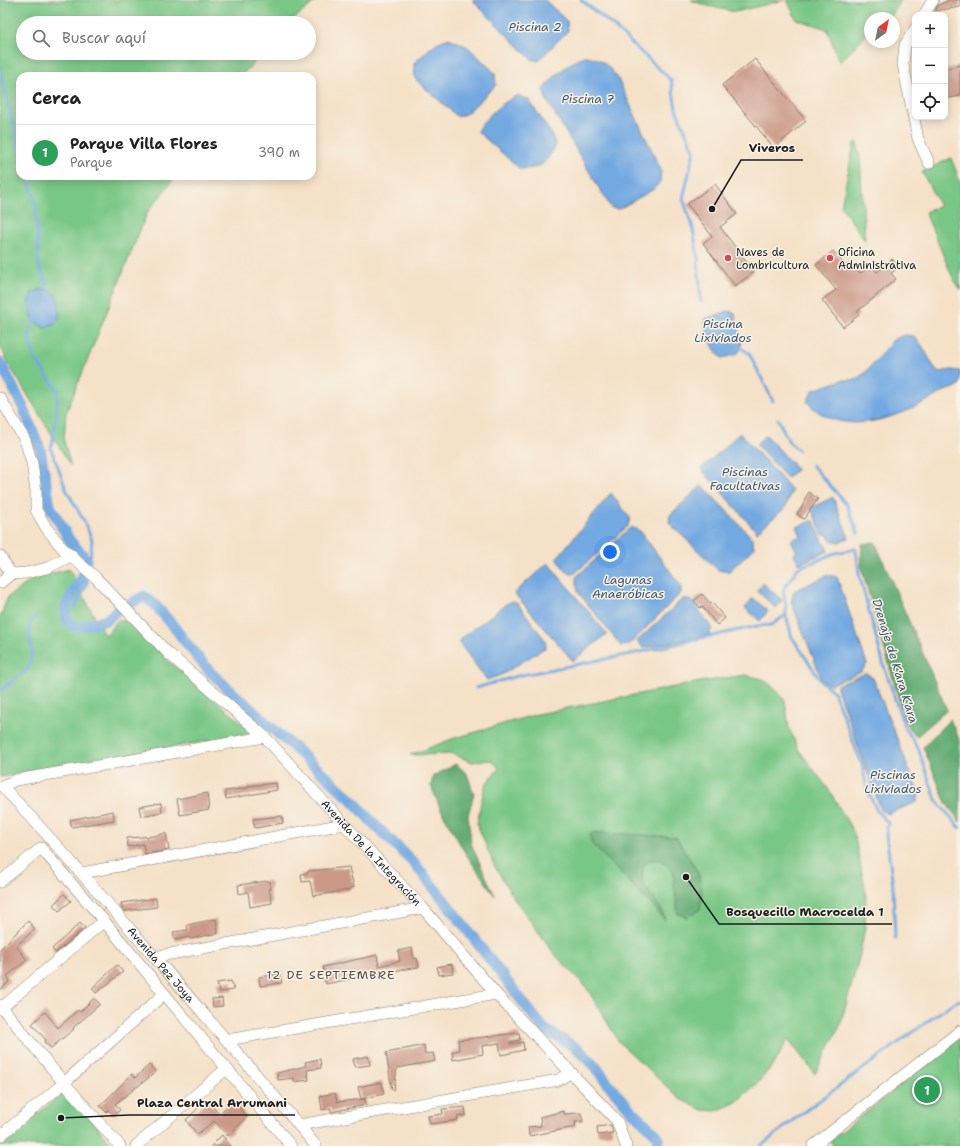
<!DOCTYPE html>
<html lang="es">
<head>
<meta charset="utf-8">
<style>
	body { margin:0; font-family:"Shantell Sans",sans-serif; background:#f2f2f2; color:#222 }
	.controls { position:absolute; right:12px; top:12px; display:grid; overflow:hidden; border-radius:8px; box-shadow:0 2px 10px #0003 }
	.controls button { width:36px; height:36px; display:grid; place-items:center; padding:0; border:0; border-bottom:1px solid #e0e0e0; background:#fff; color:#222; font:20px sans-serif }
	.compass { position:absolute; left:864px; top:12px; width:36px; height:36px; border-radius:50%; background:#fff; box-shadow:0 2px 10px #0003; rotate:33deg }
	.you { position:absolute; left:610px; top:552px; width:14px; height:14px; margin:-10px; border:3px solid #fff; border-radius:50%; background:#1a73e8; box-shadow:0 0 0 6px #1a73e833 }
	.badge { display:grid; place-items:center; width:26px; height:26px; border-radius:50%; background:#0b8043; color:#fff; font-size:13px; font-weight:700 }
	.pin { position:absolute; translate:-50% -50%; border:2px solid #fff; box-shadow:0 1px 4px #0006 }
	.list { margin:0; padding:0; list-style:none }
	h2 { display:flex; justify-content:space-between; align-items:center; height:52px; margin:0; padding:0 16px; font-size:17px }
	h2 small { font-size:13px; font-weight:400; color:#767676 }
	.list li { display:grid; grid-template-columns:26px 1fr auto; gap:12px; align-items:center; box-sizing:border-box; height:56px; padding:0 16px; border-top:1px solid #e0e0e0 }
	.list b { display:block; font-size:15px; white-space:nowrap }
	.list p { margin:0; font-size:13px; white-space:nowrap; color:#767676 }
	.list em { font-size:13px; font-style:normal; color:#767676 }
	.icon { flex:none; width:22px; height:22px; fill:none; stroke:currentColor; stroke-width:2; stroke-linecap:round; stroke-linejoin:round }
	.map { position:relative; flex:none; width:960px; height:1146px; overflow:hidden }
	.search { position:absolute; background:#fff; box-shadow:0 2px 10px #0003; left:16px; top:16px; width:300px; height:44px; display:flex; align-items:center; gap:10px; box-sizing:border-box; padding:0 14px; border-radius:22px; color:#767676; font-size:15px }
	.panel { position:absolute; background:#fff; box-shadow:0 2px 10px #0003; left:16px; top:72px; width:300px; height:108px; border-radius:12px }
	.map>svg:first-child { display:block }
	.green { fill:#79c786; stroke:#4a7251 }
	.forest { fill:#62ac73; stroke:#3f6448 }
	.water { fill:#73a9e1; stroke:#48627e }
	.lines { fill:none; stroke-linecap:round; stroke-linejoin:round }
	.stream { stroke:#73a9e1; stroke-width:3 }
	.canal { stroke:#73a9e1; stroke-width:11 }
	.building { fill:#cb9887 }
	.minor-casing { stroke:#887e72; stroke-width:12 }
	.minor { stroke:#fff; stroke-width:11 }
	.poi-dot { fill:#d1495b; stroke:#f7f3e8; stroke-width:1.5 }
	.labels { text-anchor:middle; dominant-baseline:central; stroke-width:3; stroke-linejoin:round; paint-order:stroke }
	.poi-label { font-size:11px; fill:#1c1c1c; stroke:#f7f3e8; text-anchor:start }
	.street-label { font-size:11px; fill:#1c1c1c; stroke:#f7f3e8 }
	.water-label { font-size:12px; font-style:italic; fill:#3f546b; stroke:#f7f3e8 }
	.neighbourhood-label { font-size:12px; letter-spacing:1px; fill:#594741; stroke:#f7f3e8 }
	.leader { fill:none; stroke:#1c1c1c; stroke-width:1.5 }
	.callout-dot { fill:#1c1c1c; stroke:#f7f3e8; stroke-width:1.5 }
	.callout-label { font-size:12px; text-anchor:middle; font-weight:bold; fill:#1c1c1c; stroke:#f7f3e8; stroke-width:3; stroke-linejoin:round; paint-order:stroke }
</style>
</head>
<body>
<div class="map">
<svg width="960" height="1146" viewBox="0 0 960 1146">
	<rect width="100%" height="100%" fill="#f7f3e8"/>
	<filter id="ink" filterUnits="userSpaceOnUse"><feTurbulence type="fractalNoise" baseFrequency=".025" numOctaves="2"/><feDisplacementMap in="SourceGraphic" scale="8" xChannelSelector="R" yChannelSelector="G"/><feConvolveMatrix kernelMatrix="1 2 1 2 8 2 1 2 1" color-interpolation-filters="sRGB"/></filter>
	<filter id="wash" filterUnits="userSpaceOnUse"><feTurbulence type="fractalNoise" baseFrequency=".012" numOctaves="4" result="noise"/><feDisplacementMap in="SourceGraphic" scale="16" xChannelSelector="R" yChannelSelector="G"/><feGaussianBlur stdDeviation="0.9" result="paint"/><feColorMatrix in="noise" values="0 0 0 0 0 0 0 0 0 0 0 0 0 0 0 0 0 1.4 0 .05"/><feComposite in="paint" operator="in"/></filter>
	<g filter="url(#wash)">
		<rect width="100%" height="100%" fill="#f5e1c8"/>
		<path class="green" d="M0 0H317L289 23H23V53H263L241 76H20V176H176L147 213 66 413 64 441 71 466 8 363 0 345Z
			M691 0H785L735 12 704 5Z
			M787 0H901L890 18H870V32C858 40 851 54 839 62L827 29 796 19Z
			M857 142 860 158 865 241 841 206 854 144Z
			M951 158 960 181V290L952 276 925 212 940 206 922 172Z
			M69 569 105 636 118 620 129 621 171 663 254 733 0 777V617L8 597 33 579Z
			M745 675 763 679 776 689 785 701 789 728 798 749 829 790 854 833 866 893 865 927 860 954 840 1026 815 1074 788 1039 776 1061 759 1082 735 1103 716 1111 702 1110 680 1099 619 1042 586 987 556 956 515 900 494 865 477 824 481 802 486 784 499 768 491 760 472 762 453 754 410 755 452 739 537 714 700 682Z
			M960 1038V1146H834L830 1141Z
			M66 1090 113 1146H0Z"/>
		<path class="forest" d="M875 542 947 710 916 737 905 721 861 566 862 544Z
			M950 719 960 741V822L946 803 923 747Z
			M456 764 467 774 474 794 468 815 471 844 495 896 464 851 441 810 431 786 433 776Z
			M593 832 676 837 698 872 702 894 700 909 694 914 686 917 678 914 674 883 673 871 661 860H649L643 867 642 882 662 910 665 920 649 902 631 884 592 844 590 836Z"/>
		<path class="water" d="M472 0H545L567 21 568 31 538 61 531 59Z
			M449 38 468 47 495 73 496 85 467 113 458 117 415 79 414 63 436 43Z
			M584 56C601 57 606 64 617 77L661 170 660 182 654 189 619 209 611 208 546 99 544 89C554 76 568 63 584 56Z
			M518 95 529 100 552 135 556 146C544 164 543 168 520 169L477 131C484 118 504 101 518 95Z
			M39 290H50C61 299 60 306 59 320L54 325 44 328 33 320 29 303 31 294Z
			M729 311 735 314 742 343 739 352 735 355 722 358C710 346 708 335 704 319Z
			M904 335 913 336 921 344 937 372 952 370 960 371V384C955 390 947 389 941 393 902 416 844 442 807 402L813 390 842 380H855L865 373 894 339Z
			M740 433 792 490 785 508 757 532 701 469Z
			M766 435 797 469 787 478 756 444Z
			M701 486 706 489 753 539 754 548 728 572 718 570 669 523 670 515Z
			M611 493 630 518 628 526 574 574 567 572 556 559Z
			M833 497 849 538 839 542 830 540 827 534 823 535 811 508Z
			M813 520 828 551 799 564 794 554 797 552 791 540 801 536 797 527Z
			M631 527 640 531 681 586V593L629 645 621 646 578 592 576 577Z
			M548 563 607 634 573 661 514 593Z
			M828 575 837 577 867 664 861 672 830 685 822 680 791 601 794 591Z
			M763 583 782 600 776 608 757 591Z
			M684 598 693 602 712 628 709 635 643 648 637 641Z
			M753 598 768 611 760 621 745 608Z
			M513 601 518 604 545 640 546 647 503 674 487 680 459 643 462 638 506 604Z
			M866 673 873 678 919 794 917 802 887 814 881 810 837 688V685Z"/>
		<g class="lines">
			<path class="stream" d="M581 0 611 24 671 80 676 109 694 151 683 199 692 224 698 258 701 302
				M0 70 20 153
				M27 176 35 199 39 268 50 290 49 293
				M36 318 33 320 29 335 35 359 58 391 56 419 51 449 67 491 84 521 92 540 89 569
				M741 348 749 353 773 401
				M778 419 789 442 798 450
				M812 465 847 505 858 533
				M75 607 87 584 88 576
				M786 615 792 637 821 681 834 692 862 765 867 789 877 811 888 823 886 834 893 886 895 938
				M476 688 517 676 631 654 757 626 771 625 786 615V605L783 590 798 568 835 553 856 549 859 574 884 666 904 726 918 748 936 800 960 828
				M0 691 28 669 32 653 29 626 36 616
				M761 1146 801 1114 950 1005 960 1000"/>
			<path class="canal" d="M0 362 24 409 40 449 50 506 70 541 83 555 86 561V569L81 580 65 607 67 619 71 624 78 627 107 620 118 609
				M133 602 144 596 154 604 171 623 187 644 210 672 351 799 377 827 412 861 444 900 544 1029 578 1049 596 1067 609 1085 629 1108 657 1135 659 1140 657 1146"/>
		</g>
		<g id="blocks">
			<path class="building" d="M950 0H960V7L935 11 938 5Z
				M755 59 806 121 774 148 722 85Z
				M960 65V96L945 99V69Z
				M715 184 737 214 720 227 754 272 735 286 703 243 712 236 687 204Z
				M833 251 846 266 850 263 859 273 860 272 861 273 871 265 877 272 892 259 899 267 891 273 896 279 857 312 859 315 843 327 822 300 836 290 816 265Z
				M809 492 818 499 804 519 797 514 806 501 804 500Z
				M702 594 711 604 712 603 725 618 717 625 702 606 700 608 694 601Z
				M276 783 277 790 226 799 225 791 248 788V786Z
				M207 793 209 810 180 815 177 799Z
				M161 803 162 812 141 816 139 807Z
				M113 811 114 820 72 827 70 820Z
				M282 816 283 823 255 828 253 819Z
				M166 833 169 850 145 854 143 844 128 847 127 838 155 836Z
				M349 867 354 887 350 888V890L313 896 310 881 302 882 301 874 308 873V871Z
				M268 881 270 882 271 889H269L272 903 250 907 248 892 239 894 238 885Z
				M64 894 71 901 59 911 53 905Z
				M156 898 157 907 124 911 122 908 121 903Z
				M216 919 218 933 190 939 189 937 175 940 173 932 188 930 187 925Z
				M28 921 35 929 16 946 27 960 7 976 10 981 0 990V949Z
				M80 923 85 928 56 953 52 949Z
				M412 948 414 959 417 958 419 967 380 973 326 984 323 967 377 955 379 966 400 961 398 951Z
				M452 964 453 973 439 975 437 967Z
				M117 965 123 972 96 993 92 988Z
				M280 974 282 983 260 986 259 977Z
				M231 981 234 990 219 992 217 983Z
				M94 998 100 1004 73 1028 74 1029 51 1048 44 1042 46 1040 32 1024 45 1012 58 1028 78 1010 80 1012Z
				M222 998 223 1006 213 1007 212 999Z
				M519 1033 520 1040 510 1042V1044L523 1042 524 1050 501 1055 499 1043 482 1046 483 1054 453 1060 452 1052 459 1050 458 1040Z
				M424 1045 425 1054 433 1053 435 1061 397 1068 394 1090H392L386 1053Z
				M368 1056 370 1065 355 1067 353 1059Z
				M320 1059 321 1068 307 1070 309 1080 294 1082V1078L278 1080 277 1073 306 1066 305 1062Z
				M149 1065 156 1072 115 1104 120 1110 114 1115 108 1110 106 1112 100 1106 132 1074 135 1078Z
				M382 1082 384 1094 361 1099 358 1087Z
				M335 1093 337 1102 365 1099 366 1105 331 1112V1108L322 1110 320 1096Z
				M207 1100 219 1114 233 1100 247 1117 228 1136 214 1121 197 1134 186 1120Z
				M465 1107 466 1115 457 1117 458 1120 430 1124 428 1116 443 1114 442 1109Z
				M564 1111V1114L581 1113 583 1121 575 1122 576 1127 529 1136 528 1127 541 1126 540 1117Z
				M611 1125 613 1133 598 1135 597 1127Z
				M222 1135 231 1146H211Z"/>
		</g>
	</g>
	<g filter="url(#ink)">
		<use href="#blocks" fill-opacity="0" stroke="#887e72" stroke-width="1"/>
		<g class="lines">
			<defs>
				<g id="minor">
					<path d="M924 15 933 0"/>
					<path d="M915 29 905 45 903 64 918 139 929 163"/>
					<path id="s1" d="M0 398 25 440 32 463 36 491V510L47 529 64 550 95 577 168 653 265 737 344 824 423 908 496 994 617 1121 626 1146"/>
					<path d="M0 556 11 574"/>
					<path d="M0 583 11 574 26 573 47 568 72 555"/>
					<path id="s2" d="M265 737 16 780 2 786C55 842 106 901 157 960 210 1021 264 1083 316 1146"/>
					<path d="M82 873 344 824"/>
					<path d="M0 882 41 848 104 921 291 1146"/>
					<path d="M154 957 423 908"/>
					<path d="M0 1005 64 1083 120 1146"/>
					<path d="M0 1009 104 921"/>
					<path d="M227 1040 496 994"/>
					<path d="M299 1125 559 1080 571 1072"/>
					<path d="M0 1136 64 1083 164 994"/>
					<path d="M136 1146 226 1069"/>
					<path d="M813 1146 960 1031"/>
				</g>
			</defs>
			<use href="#minor" class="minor-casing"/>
			<use href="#minor" class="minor"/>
		</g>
	</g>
	<g class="poi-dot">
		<circle cx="728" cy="258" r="4"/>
		<circle cx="830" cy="258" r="4"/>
	</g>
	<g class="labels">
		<g class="poi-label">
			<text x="736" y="252">Naves de<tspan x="736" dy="13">Lombricultura</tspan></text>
			<text x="838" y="252">Oficina<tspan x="838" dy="13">Administrativa</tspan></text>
		</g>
		<g class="street-label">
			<text stroke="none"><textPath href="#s1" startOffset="601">Avenida De la Integración</textPath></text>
			<text stroke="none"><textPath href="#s2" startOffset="507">Avenida Pez Joya</textPath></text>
		</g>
		<g class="water-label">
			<text x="535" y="27">Piscina 2</text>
			<text x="588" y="99">Piscina 7</text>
			<text x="723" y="324">Piscina<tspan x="723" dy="14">Lixiviados</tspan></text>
			<text x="745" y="472">Piscinas<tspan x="745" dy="14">Facultativas</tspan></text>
			<text x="628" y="580">Lagunas<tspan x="628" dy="14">Anaeróbicas</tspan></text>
			<text transform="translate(895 661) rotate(73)">Drenaje de K'ara K'ara</text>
			<text x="893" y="775">Piscinas<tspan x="893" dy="14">Lixiviados</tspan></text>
		</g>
		<g class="neighbourhood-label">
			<text x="331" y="975">12 DE SEPTIEMBRE</text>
		</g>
	</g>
	<path class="leader" d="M712 209L741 160H803M686 877L719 924H892M61 1118L129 1115H295"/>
	<g class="callout-dot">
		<circle cx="712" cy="209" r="4"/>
		<circle cx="686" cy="877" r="4"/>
		<circle cx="61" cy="1118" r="4"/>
	</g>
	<g class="callout-label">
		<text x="772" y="152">Viveros</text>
		<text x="805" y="916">Bosquecillo Macrocelda 1</text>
		<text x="212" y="1107">Plaza Central Arrumani</text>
	</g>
</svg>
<div class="controls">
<button>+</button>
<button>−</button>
<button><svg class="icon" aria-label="locate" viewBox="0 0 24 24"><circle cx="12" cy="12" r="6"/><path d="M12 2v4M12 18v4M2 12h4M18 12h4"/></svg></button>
</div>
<svg class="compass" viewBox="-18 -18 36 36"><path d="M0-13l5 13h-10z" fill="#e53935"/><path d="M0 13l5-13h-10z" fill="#767676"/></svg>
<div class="you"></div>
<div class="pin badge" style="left:927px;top:1090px;background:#2e9e5b">1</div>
<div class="search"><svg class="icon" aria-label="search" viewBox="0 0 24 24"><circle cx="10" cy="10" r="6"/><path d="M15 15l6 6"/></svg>Buscar aquí</div>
<section class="panel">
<h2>Cerca<small></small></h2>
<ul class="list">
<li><span class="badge" style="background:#2e9e5b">1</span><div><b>Parque Villa Flores</b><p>Parque</p></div><em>390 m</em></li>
</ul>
</section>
</div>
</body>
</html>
